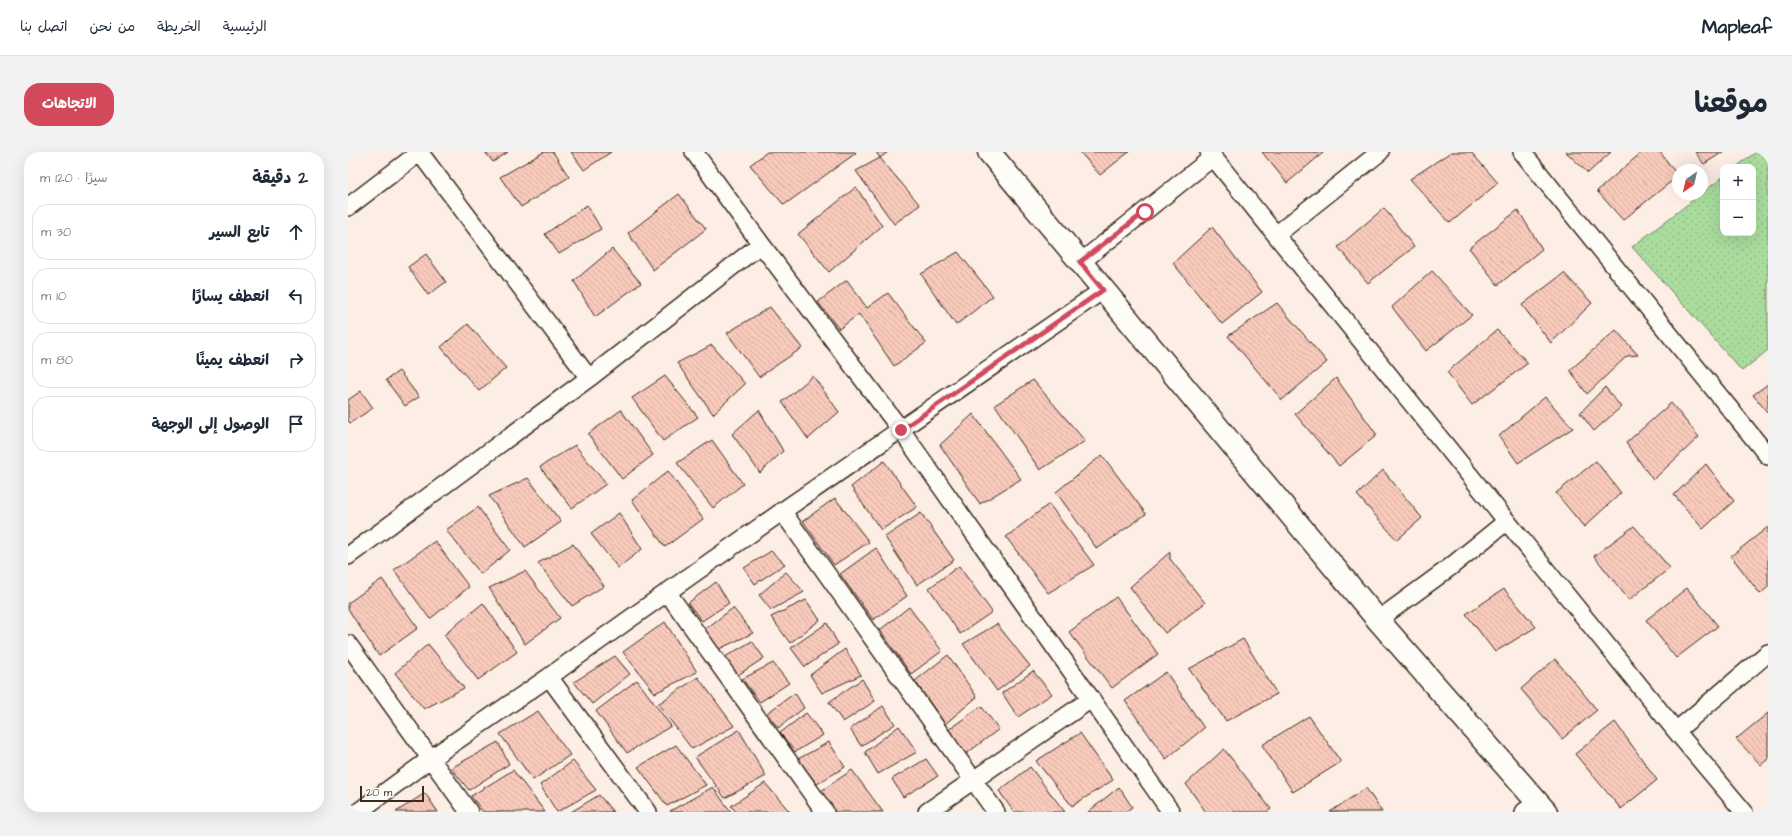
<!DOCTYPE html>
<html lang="ar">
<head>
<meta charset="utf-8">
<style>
	body { margin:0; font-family:"Architects Daughter","Playpen Sans Arabic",sans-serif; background:#f2f2f3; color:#1f2937; direction:rtl }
	.controls { position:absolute; right:12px; top:12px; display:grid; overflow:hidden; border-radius:8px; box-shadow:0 4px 16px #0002 }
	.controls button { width:36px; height:36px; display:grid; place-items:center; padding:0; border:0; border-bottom:1px solid #e0e1e3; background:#fff; color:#1f2937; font:20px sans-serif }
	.compass { position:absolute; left:1324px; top:12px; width:36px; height:36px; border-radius:50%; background:#fff; box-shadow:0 4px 16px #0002; rotate:214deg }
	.scale { position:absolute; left:12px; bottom:10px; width:64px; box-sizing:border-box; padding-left:4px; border:2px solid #3b2a1e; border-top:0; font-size:11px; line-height:14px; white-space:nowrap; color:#3b2a1e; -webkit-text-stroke:3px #fdfcf7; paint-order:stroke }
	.stop { position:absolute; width:12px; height:12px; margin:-9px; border:3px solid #d1495b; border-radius:50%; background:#fff }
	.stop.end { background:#d1495b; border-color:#fff; box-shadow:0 1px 4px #0008 }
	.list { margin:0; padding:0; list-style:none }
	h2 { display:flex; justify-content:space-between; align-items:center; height:52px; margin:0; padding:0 16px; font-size:17px }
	h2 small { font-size:13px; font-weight:400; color:#747a83 }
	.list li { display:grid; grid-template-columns:26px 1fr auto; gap:12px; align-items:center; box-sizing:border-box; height:56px; margin:0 8px 8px; padding:0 8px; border:1px solid #e0e1e3; border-radius:16px }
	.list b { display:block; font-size:15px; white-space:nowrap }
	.list em { font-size:13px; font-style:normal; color:#747a83 }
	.icon { flex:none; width:22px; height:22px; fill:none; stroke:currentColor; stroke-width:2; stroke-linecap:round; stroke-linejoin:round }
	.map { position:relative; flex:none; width:1420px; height:660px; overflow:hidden; direction:ltr; border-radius:16px }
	header { display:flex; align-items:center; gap:24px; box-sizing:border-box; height:56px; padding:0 20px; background:#fff; border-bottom:1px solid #e0e1e3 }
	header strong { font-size:19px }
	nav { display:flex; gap:22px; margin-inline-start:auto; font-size:14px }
	.intro { display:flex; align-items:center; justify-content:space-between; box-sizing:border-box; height:96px; padding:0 24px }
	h1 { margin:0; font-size:28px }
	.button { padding:10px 18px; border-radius:16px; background:#d1495b; color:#fff; font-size:14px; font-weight:700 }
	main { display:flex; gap:24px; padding:0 24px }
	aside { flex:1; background:#fff; border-radius:16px; box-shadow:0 4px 16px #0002 }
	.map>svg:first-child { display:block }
	.grass { fill:url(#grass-dots); stroke:#72835e }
	.building { fill:url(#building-back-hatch); stroke:#3b2a1e }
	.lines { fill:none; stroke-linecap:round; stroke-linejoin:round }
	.minor-casing { stroke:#3b2a1e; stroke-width:20 }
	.tertiary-casing { stroke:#3b2a1e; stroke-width:25 }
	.minor { stroke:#fdfcf7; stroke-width:17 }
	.tertiary { stroke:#fdfcf7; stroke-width:22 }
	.route { stroke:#d1495b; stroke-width:5 }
</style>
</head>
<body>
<header>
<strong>Mapleaf</strong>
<nav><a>الرئيسية</a><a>الخريطة</a><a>من نحن</a><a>اتصل بنا</a></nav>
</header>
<div class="intro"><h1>موقعنا</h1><a class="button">الاتجاهات</a></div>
<main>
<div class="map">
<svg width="1420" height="660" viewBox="0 0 1420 660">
	<defs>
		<pattern id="grass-dots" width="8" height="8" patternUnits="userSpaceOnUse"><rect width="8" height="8" fill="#a9dc9d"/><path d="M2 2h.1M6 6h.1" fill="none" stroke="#92bd87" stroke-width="1.8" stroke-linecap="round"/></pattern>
		<pattern id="building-back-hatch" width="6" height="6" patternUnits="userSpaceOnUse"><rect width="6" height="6" fill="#f8cabc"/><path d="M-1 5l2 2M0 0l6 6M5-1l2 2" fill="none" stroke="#d6aea1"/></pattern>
	</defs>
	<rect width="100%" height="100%" fill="#fcede5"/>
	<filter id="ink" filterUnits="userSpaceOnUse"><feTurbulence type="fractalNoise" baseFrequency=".025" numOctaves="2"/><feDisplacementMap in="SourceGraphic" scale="8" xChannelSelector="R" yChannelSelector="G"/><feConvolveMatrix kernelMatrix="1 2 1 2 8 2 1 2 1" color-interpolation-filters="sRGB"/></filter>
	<g filter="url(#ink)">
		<path class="grass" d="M1408 0H1420V198L1394 219 1284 95 1375 25V81H1405V15H1388Z"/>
		<path class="building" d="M137 0H160L145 10Z
			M196 0H205L221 25 173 55 152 25Z
			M223 0H263L236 18Z
			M419 0H507L508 1 436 53 402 13Z
			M528 0H540L532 6Z
			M732 0H781L752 23Z
			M914 0H976L939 31Z
			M1103 0H1123L1150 31 1102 71 1062 27Z
			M1218 0H1263L1240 21Z
			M1294 0H1312L1330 24 1275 68 1249 39Z
			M1347 0H1375L1356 12Z
			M532 6 572 53 546 72 508 19Z
			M508 35 534 74 481 120 450 82Z
			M331 42 358 77 305 118 280 81Z
			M239 53 253 77 211 102 197 82Z
			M1036 56 1066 95 1020 131 990 95Z
			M1170 58 1194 97 1150 133 1121 96Z
			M864 75 914 140 874 172 825 111Z
			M264 97 293 131 247 165 226 129Z
			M610 100 645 144 608 173 573 122Z
			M78 102 98 130 80 143 60 115Z
			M1084 119 1124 163 1078 199 1044 155Z
			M1216 121 1244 151 1203 191 1174 153Z
			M499 128 519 156 540 141 578 191 546 214 511 162 491 177 470 150Z
			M929 151 979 210 934 248 880 184Z
			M422 155 454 196 411 225 379 181Z
			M120 172 158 216 131 239 93 195Z
			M1149 178 1180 211 1124 253 1099 220Z
			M1268 178 1290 203 1279 204 1239 242 1222 218Z
			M364 193 397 232 365 262 329 211Z
			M51 219 71 245 57 254 38 228Z
			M317 224 350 265 315 289 284 246Z
			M465 224 491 260 460 287 434 250Z
			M988 226 1029 283 991 314 947 262Z
			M685 228 737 289 692 318 647 253Z
			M1420 232V261L1405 243Z
			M1257 235 1273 255 1246 279 1232 261Z
			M13 239 25 256 2 271 0 268V248Z
			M1197 245 1225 276 1170 311 1151 284Z
			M1323 251 1351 285 1305 328 1278 291Z
			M273 258 305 303 274 327 240 282Z
			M411 258 435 299 412 321 384 282Z
			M625 262 673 327 632 352 592 293Z
			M364 288 395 332 365 356 329 311Z
			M227 293 258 332 224 356 192 315Z
			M754 303 798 362 749 397 708 340Z
			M536 309 569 355 533 378 503 335Z
			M1248 309 1273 341 1236 375 1208 341Z
			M1358 312 1386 349 1355 377 1326 343Z
			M1035 318 1074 366 1049 388 1009 343Z
			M320 319 355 367 317 395 284 348Z
			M180 326 213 370 177 395 141 344Z
			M487 346 521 390 486 413 455 369Z
			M701 352 746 413 700 441 658 385Z
			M130 355 162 398 133 422 98 378Z
			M271 361 294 397 270 416 243 382Z
			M573 361 606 408 569 433 537 385Z
			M1286 374 1322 416 1281 448 1246 404Z
			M1420 375V435L1412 442 1383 404Z
			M87 389 121 435 82 467 46 418Z
			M225 392 256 434 224 454 190 411Z
			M528 396 559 444 525 468 492 422Z
			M423 399 437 412 407 432 396 416Z
			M822 400V407L857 451 817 481 782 435Z
			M611 414 644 460 612 482 581 436Z
			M177 419 212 466 177 492 141 436Z
			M438 420 456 440 423 458 411 443Z
			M34 427 70 476 31 504 0 457V451Z
			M368 430 381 451 354 469 340 451Z
			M1339 436 1370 474 1328 506 1298 468Z
			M1156 437 1188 475 1147 500 1118 462Z
			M768 445 810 502 764 536 721 480Z
			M458 448 472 468 442 491 423 465Z
			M135 451 169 500 130 528 96 483Z
			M561 455 594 499 563 522 532 478Z
			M385 456 405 481 371 497 356 478Z
			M317 470 349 520 307 541 275 500Z
			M479 471 490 492 457 515 443 496Z
			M649 472 682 514 649 539 615 492Z
			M895 487 929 542 878 569 841 517Z
			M404 489 416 506 390 523 377 505Z
			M80 492 116 536 76 557 47 521Z
			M497 497 513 523 474 541 462 523Z
			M600 503 629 545 597 572 567 529Z
			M267 504 282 522 244 552 226 530Z
			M1207 507 1249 558 1214 587 1173 537Z
			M425 511 441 531 412 550 394 527Z
			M685 519 704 542 670 565 654 541Z
			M818 520 856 576 818 607 777 549Z
			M350 525 386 574 344 597 310 552Z
			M514 527 527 549 495 570 481 550Z
			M289 528 323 574 279 601 248 559Z
			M447 541 456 556 430 576 419 561Z
			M535 554 547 572 513 594 502 577Z
			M633 554 651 577 618 602 600 578Z
			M190 559 222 603 185 628 152 582Z
			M458 561 475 583 447 600 432 581Z
			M1420 561V607L1413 613 1388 587Z
			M961 564 993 610 945 640 914 593Z
			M1267 570 1309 628 1273 657 1227 602Z
			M551 574 569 600 530 622 517 600Z
			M391 578 418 624 377 646 347 605Z
			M732 581 765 628 724 654 688 609Z
			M150 590 161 612 121 638 103 616Z
			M481 590 497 615 469 632 450 607Z
			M328 593 358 633 319 654 290 615Z
			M876 597 923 657 919 660H858L838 632Z
			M578 607 590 624 555 645 544 627Z
			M225 609 248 638 209 660 192 633Z
			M682 615 717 660H666L651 639Z
			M165 618 197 660H135L123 644Z
			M504 618 535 660H487L473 639Z
			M417 631 442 660H388L383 654Z
			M365 635 383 660H323L322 659Z
			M771 635 784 655 777 660H740Z
			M1018 636 1034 660H982Z
			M77 641 90 660H48Z
			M251 643 265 660H223Z"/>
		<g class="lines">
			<defs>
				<path id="minor" d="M346 0 413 92 553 278 823 660
					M861 0 1328 579 1396 660
					M1174 0 1420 304
					M72 1 241 226
					M0 55 72 0
					M928 83 1032 0
					M733 110 865 5
					M434 359 648 660
					M0 404 241 226 413 92
					M319 440 477 660
					M1030 468 1101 416 1159 369
					M0 492 121 660
					M1328 579 1420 501
					M10 660 82 607 201 525
					M300 660 201 525C383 393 569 266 755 138
					M579 660 743 547
					M1176 660 1190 650"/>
				<path id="tertiary" d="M641 0 1030 468 1198 660"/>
			</defs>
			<use href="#minor" class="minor-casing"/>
			<use href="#tertiary" class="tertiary-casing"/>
			<use href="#minor" class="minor"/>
			<use href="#tertiary" class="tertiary"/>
		</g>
	</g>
	<g class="lines" filter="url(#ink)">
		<path class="route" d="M553 278 755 138 732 110 797 60"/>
	</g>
</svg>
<div class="controls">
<button>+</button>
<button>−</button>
</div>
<svg class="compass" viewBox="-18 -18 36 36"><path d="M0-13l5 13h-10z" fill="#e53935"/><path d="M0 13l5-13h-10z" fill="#747a83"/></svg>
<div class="scale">20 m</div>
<div class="stop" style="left:797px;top:60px"></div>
<div class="stop end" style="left:553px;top:278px"></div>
</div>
<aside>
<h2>2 دقيقة<small>سيرًا · 120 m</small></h2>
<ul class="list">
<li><svg class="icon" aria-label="ahead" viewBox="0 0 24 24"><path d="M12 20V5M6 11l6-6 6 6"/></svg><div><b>تابع السير</b></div><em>30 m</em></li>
<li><svg class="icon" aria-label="left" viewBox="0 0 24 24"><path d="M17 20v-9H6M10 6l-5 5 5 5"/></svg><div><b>انعطف يسارًا</b></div><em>10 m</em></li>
<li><svg class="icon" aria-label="right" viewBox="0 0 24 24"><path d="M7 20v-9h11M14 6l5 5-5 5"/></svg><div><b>انعطف يمينًا</b></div><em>80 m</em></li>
<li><svg class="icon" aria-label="arrive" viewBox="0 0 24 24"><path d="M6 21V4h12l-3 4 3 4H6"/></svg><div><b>الوصول إلى الوجهة</b></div></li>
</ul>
</aside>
</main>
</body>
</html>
